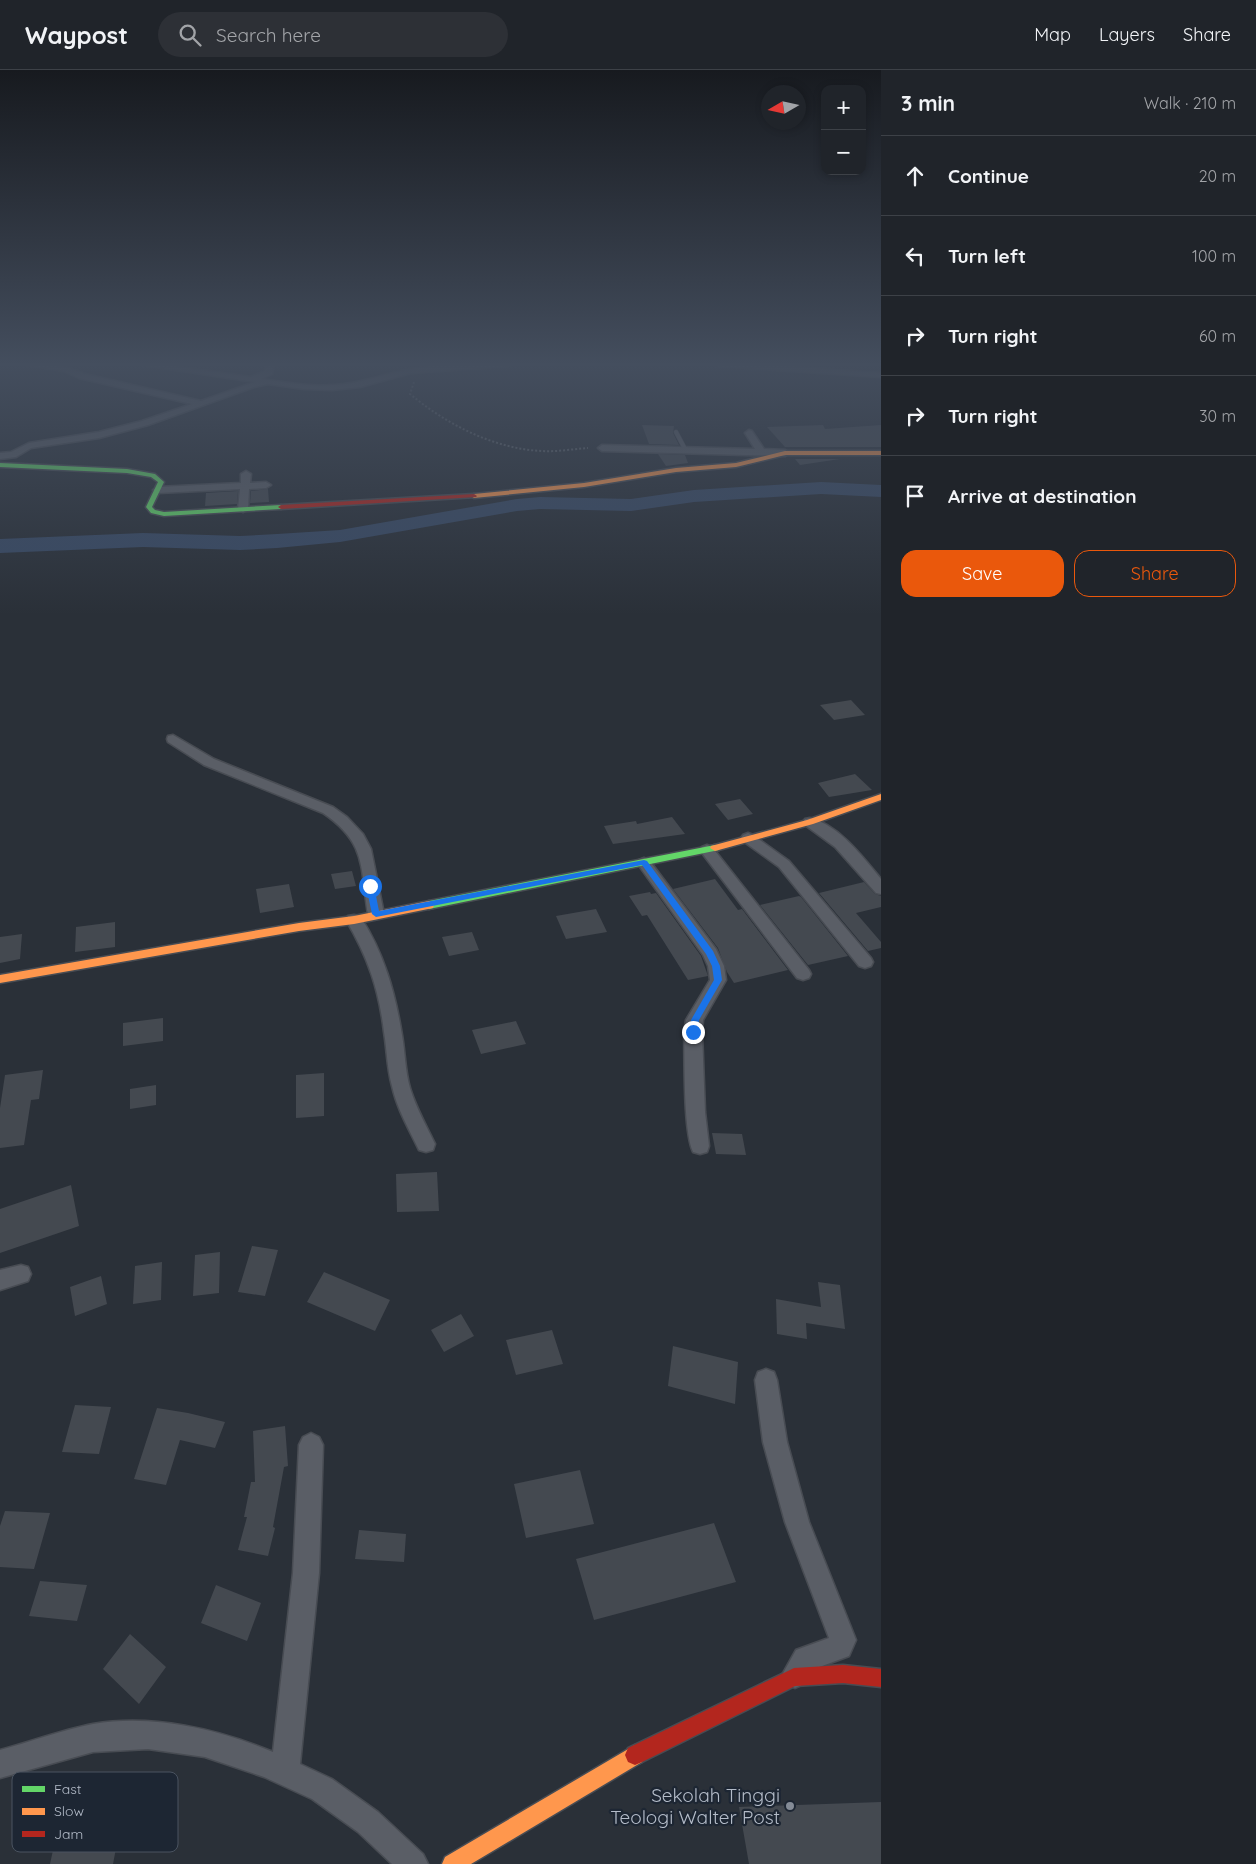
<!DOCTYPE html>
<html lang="en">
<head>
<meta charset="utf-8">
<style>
	body { margin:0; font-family:Quicksand,sans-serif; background:#2d3036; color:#f1f3f6 }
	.controls { position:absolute; right:15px; top:15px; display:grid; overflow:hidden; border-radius:10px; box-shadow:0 2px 8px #0003 }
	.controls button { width:45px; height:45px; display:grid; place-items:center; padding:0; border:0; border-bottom:1px solid #3d4147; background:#20242a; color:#f1f3f6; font:25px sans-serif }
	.compass { position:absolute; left:761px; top:15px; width:45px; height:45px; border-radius:50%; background:#20242a; box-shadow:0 2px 8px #0003; rotate:261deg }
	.stop { position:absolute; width:15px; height:15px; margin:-11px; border:4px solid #1a73e8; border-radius:50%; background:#fff }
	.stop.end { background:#1a73e8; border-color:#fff; box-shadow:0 1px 5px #0008 }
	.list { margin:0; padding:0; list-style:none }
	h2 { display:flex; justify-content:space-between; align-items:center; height:65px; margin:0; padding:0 20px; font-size:21px }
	h2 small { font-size:16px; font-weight:400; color:#a2a4a8 }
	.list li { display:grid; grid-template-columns:32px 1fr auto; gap:15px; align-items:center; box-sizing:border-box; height:80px; padding:0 20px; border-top:1px solid #3d4147 }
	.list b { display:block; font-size:19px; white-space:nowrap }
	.list em { font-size:16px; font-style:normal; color:#a2a4a8 }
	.actions { display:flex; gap:10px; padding:15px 20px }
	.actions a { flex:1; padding:11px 0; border:1px solid #ea580c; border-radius:15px; text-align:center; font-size:18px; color:#ea580c }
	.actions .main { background:#ea580c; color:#fff }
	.icon { flex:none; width:28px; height:28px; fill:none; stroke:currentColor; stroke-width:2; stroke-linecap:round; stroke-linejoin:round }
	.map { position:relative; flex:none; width:881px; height:1794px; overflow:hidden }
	header { display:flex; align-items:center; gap:30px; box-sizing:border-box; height:70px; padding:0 25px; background:#20242a; border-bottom:1px solid #3d4147 }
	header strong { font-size:24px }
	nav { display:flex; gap:28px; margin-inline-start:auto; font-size:18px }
	.search { width:350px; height:45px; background:#2d3036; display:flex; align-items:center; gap:12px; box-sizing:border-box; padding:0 18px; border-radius:28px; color:#a2a4a8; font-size:19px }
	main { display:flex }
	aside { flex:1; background:#20242a }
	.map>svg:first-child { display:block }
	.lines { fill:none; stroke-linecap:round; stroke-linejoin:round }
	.river { fill:#384963; fill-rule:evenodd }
	.building { fill:#444950 }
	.lane-casing { stroke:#484c53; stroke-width:5 }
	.street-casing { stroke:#484c53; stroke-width:3 }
	.fast-casing { stroke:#484c53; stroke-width:3 }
	.slow-casing { stroke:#484c53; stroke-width:3 }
	.jam-casing { stroke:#484c53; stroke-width:3 }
	.path { stroke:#5d636a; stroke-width:2; stroke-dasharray:2 2; stroke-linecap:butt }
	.lane { stroke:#5a5e66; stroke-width:4 }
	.street { fill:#5a5e66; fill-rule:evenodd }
	.fast { fill:#63d668; fill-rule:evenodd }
	.slow { fill:#ff974d; fill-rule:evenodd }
	.jam { fill:#b3261e; fill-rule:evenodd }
	.route { fill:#1a73e8 }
	.poi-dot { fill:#848b96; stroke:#1d2633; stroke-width:2 }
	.labels { text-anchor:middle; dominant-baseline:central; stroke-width:4.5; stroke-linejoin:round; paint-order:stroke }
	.near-poi-label { font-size:19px; fill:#b4bcc9; stroke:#1d2633; text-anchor:end }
	.key { fill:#1d2633; stroke:#4a5360; stroke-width:1 }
	.key-label { font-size:14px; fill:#b4bcc9 }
</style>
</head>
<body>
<header>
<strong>Waypost</strong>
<div class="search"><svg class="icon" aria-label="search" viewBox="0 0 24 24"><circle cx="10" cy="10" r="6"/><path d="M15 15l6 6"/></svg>Search here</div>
<nav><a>Map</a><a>Layers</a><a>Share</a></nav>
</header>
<main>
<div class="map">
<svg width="881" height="1794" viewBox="0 0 881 1794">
	<rect width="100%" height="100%" fill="#2a3038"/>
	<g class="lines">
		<path class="river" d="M821 412 881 415V427L821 424 694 432 631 441 540 439 517 441 340 472 277 478 240 480 143 477 0 483V469L143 463 240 466 277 464 340 460 517 429 540 427 631 429 694 420Z"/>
	</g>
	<path class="building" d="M642 355 674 356 673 363 679 375 649 374Z
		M823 355 825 359 881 355V377H785L767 357Z
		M658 384 685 385 688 393 666 396Z
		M795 389H840L800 395Z
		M268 419 269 432 250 433 251 421Z
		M238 421 237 434 205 436 206 423Z
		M851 630 865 645 834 650 820 635Z
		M855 704 872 720 829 727 818 713Z
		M740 729 753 744 728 750 715 734Z
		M672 747 685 764 613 774 604 756 636 751 637 754Z
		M352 801 356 816 335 819 331 804Z
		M715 809 738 840 742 839 788 900 734 913 727 902 718 878 673 819Z
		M864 812 875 824 881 826V837L856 843 881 872V878L868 881 819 823Z
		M289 814 294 837 260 843 256 819Z
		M650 822 651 824 656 823 701 886 708 906 688 910 647 845 642 846 629 826Z
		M799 826 801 827 848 886 808 895 760 835Z
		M596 839 607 862 566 869 556 846Z
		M115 852V877L75 882 76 857Z
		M472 862 479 880 449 886 442 867Z
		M22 864 20 889 0 893V867Z
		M163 948V971L123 976V953Z
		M516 951 526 974 481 984 472 960Z
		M43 1000 39 1029 31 1030 24 1075 0 1078V1038L5 1005Z
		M324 1003V1046L296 1048V1005Z
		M156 1015V1035L130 1039V1019Z
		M712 1063 742 1064 746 1085 716 1084Z
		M437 1102 439 1141 397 1142 396 1104Z
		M71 1115 79 1156 0 1183V1139Z
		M252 1176 278 1180 265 1226 238 1222Z
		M220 1182 219 1223 193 1226 195 1185Z
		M162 1192 161 1230 133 1234 135 1196Z
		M324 1202 390 1230 375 1261 307 1232Z
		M101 1206 107 1234 75 1246 70 1217Z
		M818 1212 840 1215 845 1259 806 1253 807 1269 777 1264 776 1229 821 1237Z
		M461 1244 474 1266 444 1282 431 1260Z
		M552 1260 563 1294 516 1305 506 1270Z
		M673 1276 738 1292 735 1334 668 1316Z
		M75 1335 111 1337 99 1384 62 1382Z
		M157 1338 188 1343 225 1352 215 1378 180 1370 166 1415 134 1409Z
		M285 1356 288 1396 284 1397 273 1457 275 1458 268 1486 238 1480 247 1447H244L251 1412H255L253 1361Z
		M580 1400 594 1454 526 1468 514 1414Z
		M5 1441 50 1443 34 1499 0 1497V1456Z
		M714 1453 736 1512 594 1550 576 1489Z
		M359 1460 406 1464 404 1492 355 1489Z
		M40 1511 87 1515 77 1551 29 1546Z
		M216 1515 261 1533 247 1571 201 1553Z
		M130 1564 166 1597 139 1634 103 1599Z
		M881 1732V1794H749L739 1737Z
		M55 1771 117 1773 113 1794H50Z"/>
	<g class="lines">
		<defs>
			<path id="lane" d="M676 362 686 381"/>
			<path id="street" d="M21 294 66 297 85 304 201 331 255 312 136 294H158L251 307 265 301 266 294H274L272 304 261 309C285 312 309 317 333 315 361 314 385 303 412 299 445 293 479 294 512 294L508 296 411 303 360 317 332 320 304 319 268 314 254 317 148 355 99 368 31 378 16 387 0 389V383L11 382 29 373 99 362 142 351 192 334 79 308 64 301Z
				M714 294H755L881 303V307L718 296Z
				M749 360 752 361 764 379 785 380 789 383 785 386 602 381 598 378 602 375 755 379 745 363Z
				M246 401 251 404 250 413 266 412 271 415 266 418 249 419 248 439 243 442 238 439 240 419 158 423 153 420 158 417 241 413V404Z
				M173 665 214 689 333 737 347 747 363 764 371 779 384 844 381 848 376 849 371 848 368 844C360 797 367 773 323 743L204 695 168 672 167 669 168 666Z
				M810 748C839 755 863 787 881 809V824L876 823 835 777 805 755 803 752 805 749Z
				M748 763 753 765 789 791 871 888 873 892 871 896 865 898 859 896 779 797 743 771 741 768 743 765Z
				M707 775 712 777 809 900 811 904 809 908 803 910 797 908 702 783 700 780 702 777Z
				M644 788 649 790 716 879 724 896 726 910 703 950 702 962 705 1042 709 1076 707 1082 700 1084 693 1082C683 1060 685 989 684 962L686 950 710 910 708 896 703 885 637 793 639 790Z
				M354 845 360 846C384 883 395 922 402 965 405 982 405 1001 410 1018 416 1038 426 1055 435 1074L433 1080 426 1082 419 1080C409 1059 397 1039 392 1016 387 999 387 980 384 962 379 920 368 887 346 850L348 846Z
				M21 1195 28 1197 31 1204 28 1211 0 1220V1200Z
				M766 1299 774 1302 777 1310 787 1372 809 1452 856 1570 849 1586 814 1599 804 1614 795 1618 786 1614 782 1605 796 1580 829 1568 785 1452 763 1372 755 1310 758 1302Z
				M311 1363 319 1367 323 1375 319 1503 300 1694 332 1709 378 1742 423 1784 428 1794H392L358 1762 312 1729 264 1707 205 1687 148 1679 93 1682 0 1708V1680C30 1672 62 1660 93 1654 153 1644 218 1659 273 1682L293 1503 299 1375 303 1367Z"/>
			<path id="fast" d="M0 393 127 399 155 404 164 412 152 437 155 440 164 442 281 435 284 437 281 439 164 446 151 443 146 437 158 412 151 407 127 403 0 397Z
				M715 775 720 778 719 780 429 839 424 835 429 831Z"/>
			<path id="slow" d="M785 381H881V385H785L736 397 676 402 584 417 474 428 471 426 474 424 584 413 676 398 736 393Z
				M881 724V730L813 754 715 781 710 778 711 776 807 750Z
				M429 831 433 832 434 835 433 838 354 854 299 861 0 913V905L299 853 354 846Z
				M635 1675 642 1678 645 1685 642 1692 471 1794H442L445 1787Z"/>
			<path id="jam" d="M474 424 477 426 476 427 281 439 278 437 281 435Z
				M843 1595 881 1599V1617L843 1613 795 1616 642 1692 635 1695 628 1692 625 1685 628 1678 788 1601 794 1598Z"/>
		</defs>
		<use href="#lane" class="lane-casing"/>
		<use href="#street" class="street-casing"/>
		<use href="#fast" class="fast-casing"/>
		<use href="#slow" class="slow-casing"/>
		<use href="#jam" class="jam-casing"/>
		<path class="path" d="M414 312 410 324C446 354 494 379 542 381 557 382 573 379 588 378"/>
		<use href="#lane" class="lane"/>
		<use href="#street" class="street"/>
		<use href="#fast" class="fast"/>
		<use href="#slow" class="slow"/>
		<use href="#jam" class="jam"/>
	</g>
	<linearGradient id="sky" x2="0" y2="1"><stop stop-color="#171a1f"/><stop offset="0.54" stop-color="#444e5e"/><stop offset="1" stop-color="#444e5e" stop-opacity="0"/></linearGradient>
	<rect width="881" height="545" fill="url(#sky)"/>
	<path class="route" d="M644 790 647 791 713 881 720 896 722 910 699 950 698 962 693 965 689 962 691 950 714 910 712 896 706 884 642 795 376 847 372 844 366 816 370 813 374 816 379 841Z"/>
	<circle class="poi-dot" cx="790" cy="1736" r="5"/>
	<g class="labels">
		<g class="near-poi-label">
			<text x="780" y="1725">Sekolah Tinggi<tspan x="780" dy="22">Teologi Walter Post</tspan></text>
		</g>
	</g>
	<rect x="12" y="1702" width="166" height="80" rx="8" class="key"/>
	<rect x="22" y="1716" width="23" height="6" fill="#63d668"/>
	<rect x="22" y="1738" width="23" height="7" fill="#ff974d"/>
	<rect x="22" y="1761" width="23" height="6" fill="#b3261e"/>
	<g class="key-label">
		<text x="54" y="1724">Fast</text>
		<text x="54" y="1746">Slow</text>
		<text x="54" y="1769">Jam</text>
	</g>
</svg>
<div class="controls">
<button>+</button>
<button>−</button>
</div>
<svg class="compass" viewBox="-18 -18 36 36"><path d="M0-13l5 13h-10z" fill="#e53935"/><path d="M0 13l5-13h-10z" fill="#a2a4a8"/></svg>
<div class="stop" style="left:370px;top:816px"></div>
<div class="stop end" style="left:693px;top:962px"></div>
</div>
<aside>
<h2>3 min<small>Walk · 210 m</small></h2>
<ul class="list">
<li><svg class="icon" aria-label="ahead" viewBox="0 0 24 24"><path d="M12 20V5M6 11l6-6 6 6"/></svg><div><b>Continue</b></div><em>20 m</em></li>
<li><svg class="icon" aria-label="left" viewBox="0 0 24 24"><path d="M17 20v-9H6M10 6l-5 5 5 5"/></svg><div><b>Turn left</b></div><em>100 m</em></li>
<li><svg class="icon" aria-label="right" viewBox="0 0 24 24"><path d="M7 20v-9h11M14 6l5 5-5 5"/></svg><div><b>Turn right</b></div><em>60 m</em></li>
<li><svg class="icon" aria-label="right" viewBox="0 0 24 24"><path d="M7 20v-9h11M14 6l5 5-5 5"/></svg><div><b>Turn right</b></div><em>30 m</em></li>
<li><svg class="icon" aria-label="arrive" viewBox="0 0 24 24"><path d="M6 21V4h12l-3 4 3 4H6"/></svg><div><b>Arrive at destination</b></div></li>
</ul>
<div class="actions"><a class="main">Save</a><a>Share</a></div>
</aside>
</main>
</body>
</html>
